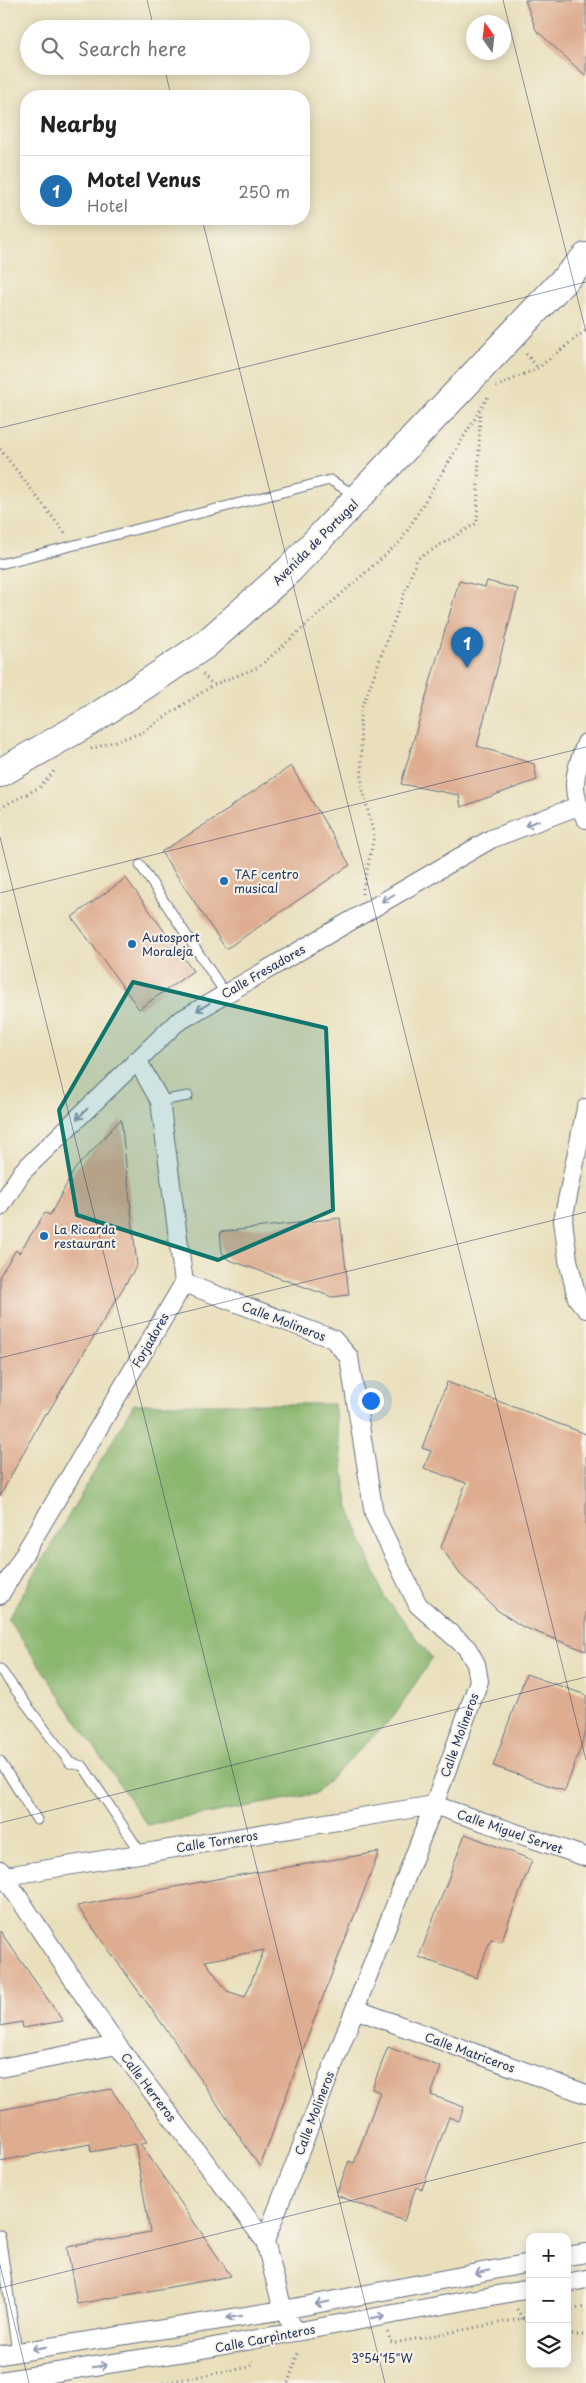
<!DOCTYPE html>
<html lang="en">
<head>
<meta charset="utf-8">
<style>
	body { margin:0; font-family:"Playpen Sans",sans-serif; background:#f2f2f2; color:#222 }
	.controls { position:absolute; right:15px; bottom:15px; display:grid; overflow:hidden; border-radius:10px; box-shadow:0 2px 12px #0003 }
	.controls button { width:45px; height:45px; display:grid; place-items:center; padding:0; border:0; border-bottom:1px solid #e0e0e0; background:#fff; color:#222; font:25px sans-serif }
	.compass { position:absolute; left:466px; top:15px; width:45px; height:45px; border-radius:50%; background:#fff; box-shadow:0 2px 12px #0003; rotate:346deg }
	.you { position:absolute; left:370px; top:1400px; width:18px; height:18px; margin:-12px; border:4px solid #fff; border-radius:50%; background:#1a73e8; box-shadow:0 0 0 8px #1a73e833 }
	.badge { display:grid; place-items:center; width:32px; height:32px; border-radius:50%; background:#1f6fb2; color:#fff; font-size:16px; font-weight:700 }
	.pin { position:absolute; translate:-50% -41px; filter:drop-shadow(0 1px 2px #0008) }
	.pin::after { content:''; position:absolute; top:26px; width:18px; height:15px; background:inherit; clip-path:polygon(0 0,100% 0,50% 100%) }
	.list { margin:0; padding:0; list-style:none }
	h2 { display:flex; justify-content:space-between; align-items:center; height:65px; margin:0; padding:0 20px; font-size:21px }
	h2 small { font-size:16px; font-weight:400; color:#767676 }
	.list li { display:grid; grid-template-columns:32px 1fr auto; gap:15px; align-items:center; box-sizing:border-box; height:70px; padding:0 20px; border-top:1px solid #e0e0e0 }
	.list b { display:block; font-size:19px; white-space:nowrap }
	.list p { margin:0; font-size:16px; white-space:nowrap; color:#767676 }
	.list em { font-size:16px; font-style:normal; color:#767676 }
	.icon { flex:none; width:28px; height:28px; fill:none; stroke:currentColor; stroke-width:2; stroke-linecap:round; stroke-linejoin:round }
	.map { position:relative; flex:none; width:586px; height:2383px; overflow:hidden }
	.search { position:absolute; background:#fff; box-shadow:0 2px 12px #0003; left:20px; top:20px; width:290px; height:55px; display:flex; align-items:center; gap:12px; box-sizing:border-box; padding:0 18px; border-radius:28px; color:#767676; font-size:19px }
	.panel { position:absolute; background:#fff; box-shadow:0 2px 12px #0003; left:20px; top:90px; width:290px; height:135px; border-radius:20px }
	.map>svg:first-child { display:block }
	.forest { fill:#8ab66e; stroke:#527266 }
	.building { fill:#deac8f; fill-rule:evenodd }
	.lines { fill:none; stroke-linecap:round; stroke-linejoin:round }
	.lane-casing { stroke:#636d7f; stroke-width:11 }
	.street-casing { stroke:#636d7f; stroke-width:20 }
	.primary-casing { stroke:#636d7f; stroke-width:30 }
	.path { stroke:#636d7f; stroke-width:3; stroke-dasharray:1 4; stroke-linecap:butt }
	.lane { stroke:#fff; stroke-width:9 }
	.street { stroke:#fff; stroke-width:18 }
	.primary { stroke:#fff; stroke-width:28 }
	.oneway { stroke:#8d97ae }
	.marked { fill:#0f766e; fill-opacity:0.2; stroke:#0f766e; stroke-width:4; stroke-linejoin:round }
	.ticks { fill:none; stroke:#1b2f5e; stroke-width:1; stroke-opacity:0.45 }
	.poi-dot { fill:#1f6fb2; stroke:#f7f3e8; stroke-width:2 }
	.labels { text-anchor:middle; dominant-baseline:central; stroke-width:4; stroke-linejoin:round; paint-order:stroke }
	.street-label { font-size:12px; fill:#1b2f5e; stroke:#f7f3e8 }
	.poi-label { font-size:12px; fill:#1b2f5e; stroke:#f7f3e8; text-anchor:start }
	.ticks-label { font-size:12px; text-anchor:middle; fill:#1b2f5e; stroke:#f7f3e8; stroke-width:4; stroke-linejoin:round; paint-order:stroke }
</style>
</head>
<body>
<div class="map">
<svg width="586" height="2383" viewBox="0 0 586 2383">
	<rect width="100%" height="100%" fill="#f7f3e8"/>
	<filter id="ink" filterUnits="userSpaceOnUse"><feTurbulence type="fractalNoise" baseFrequency=".02" numOctaves="2"/><feDisplacementMap in="SourceGraphic" scale="10" xChannelSelector="R" yChannelSelector="G"/><feConvolveMatrix kernelMatrix="1 2 1 2 8 2 1 2 1" color-interpolation-filters="sRGB"/></filter>
	<filter id="wash" filterUnits="userSpaceOnUse"><feTurbulence type="fractalNoise" baseFrequency=".0096" numOctaves="4" result="noise"/><feDisplacementMap in="SourceGraphic" scale="20" xChannelSelector="R" yChannelSelector="G"/><feGaussianBlur stdDeviation="1.12" result="paint"/><feColorMatrix in="noise" values="0 0 0 0 0 0 0 0 0 0 0 0 0 0 0 0 0 1.4 0 .05"/><feComposite in="paint" operator="in"/></filter>
	<g filter="url(#wash)">
		<rect width="100%" height="100%" fill="#e9dfbb"/>
		<path class="forest" d="M134 1404H334L348 1505 384 1596 432 1658 395 1715 315 1794 147 1825 8 1619Z"/>
		<g id="blocks">
			<path class="building" d="M525 0H586V76L536 30Z
				M459 581 485 587 487 581 518 589 477 746 534 764 537 780 461 807 459 795 401 784Z
				M291 766 350 865 226 949 161 852 231 808 230 807Z
				M126 878 193 971 139 1009 72 917Z
				M121 1119 137 1265 47 1414 45 1413 0 1496V1275L16 1250 19 1253 45 1213 50 1215 75 1169Z
				M340 1218 349 1295 332 1297 227 1259 222 1252 220 1232Z
				M447 1382 586 1434V1651L523 1627 497 1610 460 1574 441 1547 466 1483 424 1468 431 1451 422 1448Z
				M526 1674 586 1695V1732L565 1791 493 1766Z
				M465 1834 532 1860 501 1942 491 1939 476 1978 419 1957Z
				M379 1852 314 2020 260 2167 173 2039 77 1906 216 1879ZM264 1950 245 1997 227 1991 205 1961Z
				M0 1931 63 2021 23 2028 22 2022 0 2026Z
				M388 2047 441 2067 431 2095 464 2107 459 2121 449 2117 422 2189 416 2187 404 2221 336 2195 349 2161 354 2163 380 2092 372 2089Z
				M111 2089 147 2142 140 2143 231 2276 77 2304 67 2247 150 2232 135 2144 91 2152 90 2144 0 2161V2110Z"/>
		</g>
	</g>
	<g filter="url(#ink)">
		<use href="#blocks" fill-opacity="0" stroke="#636d7f" stroke-width="1"/>
		<g class="lines">
			<defs>
				<path id="lane" d="M0 564 330 480 355 495
					M140 865 225 993
					M160 1101 188 1096
					M0 1669 70 1763 83 1766 141 1853
					M0 1761 37 1820
					M0 2235 17 2352"/>
				<path id="street" d="M586 743C575 771 568 792 586 819
					M586 1108 563 1220 568 1260 577 1298 586 1309
					M0 1207 22 1172 176 1023 491 839 578 806
					M184 1283 333 1339 349 1357 374 1514 418 1605 467 1648 476 1664 479 1681 434 1805 265 2241
					M0 1595 184 1283 160 1101 137 1060
					M0 1870 117 2045 265 2241 283 2310 296 2332
					M0 1877 434 1805 586 1857
					M355 2009 586 2094
					M0 2068 117 2045
					M567 2256 586 2253
					M567 2283 586 2279
					M0 2355 283 2310 530 2263
					M0 2381 197 2350 530 2289"/>
				<path id="primary" d="M0 773 89 722 206 644 289 570 586 257"/>
			</defs>
			<use href="#lane" class="lane-casing"/>
			<use href="#street" class="street-casing"/>
			<use href="#primary" class="primary-casing"/>
			<path class="path" d="M526 354 538 368
				M496 387 538 368 586 330
				M0 449 65 533
				M203 674 213 685
				M91 749 141 733 213 685 259 667 401 541 489 395
				M0 808 40 787 55 770
				M362 894 374 836 362 786 360 713 417 559 477 523 480 413
				M517 2309 522 2318 530 2323
				M567 2310 586 2307
				M388 2332 390 2341 394 2343 530 2317
				M567 2335H586
				M163 2383 250 2367 253 2364 252 2357
				M288 2383 299 2350"/>
			<use href="#lane" class="lane"/>
			<use href="#street" class="street"/>
			<use href="#primary" class="primary"/>
		</g>
		<defs><path id="oneway-shaft" d="M-6 0H5M1.5-3L5.5 0L1.5 3" fill="none" stroke-width="1.6" stroke-linecap="round" stroke-linejoin="round" transform="scale(1.25)"/></defs>
		<g class="oneway">
			<use href="#oneway-shaft" transform="translate(532 823) rotate(159)"/>
			<use href="#oneway-shaft" transform="translate(388 898) rotate(150)"/>
			<use href="#oneway-shaft" transform="translate(203 1007) rotate(149)"/>
			<use href="#oneway-shaft" transform="translate(82 1114) rotate(136)"/>
			<use href="#oneway-shaft" transform="translate(482 2272) rotate(169)"/>
			<use href="#oneway-shaft" transform="translate(322 2303) rotate(169)"/>
			<use href="#oneway-shaft" transform="translate(234 2317) rotate(171)"/>
			<use href="#oneway-shaft" transform="translate(378 2317) rotate(-10)"/>
			<use href="#oneway-shaft" transform="translate(39 2348) rotate(171)"/>
			<use href="#oneway-shaft" transform="translate(100 2366) rotate(-9)"/>
		</g>
	</g>
	<path class="marked" d="M133 982 326 1028 333 1210 218 1260 77 1215 59 1110Z"/>
	<path class="ticks" d="M147 0 154 29M503 0 586 332M164 66 171 96M202 219 586 1760M0 428 586 282M0 837 385 2383M0 893 586 747M0 1358 586 1212M0 1823 586 1677M0 2265 29 2383M0 2288 586 2142"/>
	<g class="poi-dot">
		<circle cx="224" cy="881" r="5"/>
		<circle cx="132" cy="944" r="5"/>
		<circle cx="44" cy="1236" r="5"/>
	</g>
	<g class="labels">
		<g class="street-label">
			<text transform="translate(315 542) rotate(-45)">Avenida de Portugal</text>
			<text transform="translate(263 971) rotate(-30)">Calle Fresadores</text>
			<text transform="translate(284 1321) rotate(21)">Calle Molineros</text>
			<text transform="translate(150 1340) rotate(-60)">Forjadores</text>
			<text transform="translate(459 1735) rotate(-70)">Calle Molineros</text>
			<text transform="translate(510 1831) rotate(19)">Calle Miguel Servet</text>
			<text transform="translate(217 1841) rotate(-9)">Calle Torneros</text>
			<text transform="translate(470 2052) rotate(20)">Calle Matriceros</text>
			<text transform="translate(149 2087) rotate(53)">Calle Herreros</text>
			<text transform="translate(314 2113) rotate(-69)">Calle Molineros</text>
			<text transform="translate(265 2338) rotate(-11)">Calle Carpìnteros</text>
		</g>
		<g class="poi-label">
			<text x="234" y="874">TAF centro<tspan x="234" dy="14">musical</tspan></text>
			<text x="142" y="937">Autosport<tspan x="142" dy="14">Moraleja</tspan></text>
			<text x="54" y="1229">La Ricarda<tspan x="54" dy="14">restaurant</tspan></text>
		</g>
	</g>
	<g class="ticks-label">
		<text x="382" y="2363">3°54'15"W</text>
	</g>
</svg>
<div class="controls">
<button>+</button>
<button>−</button>
<button><svg class="icon" aria-label="layers" viewBox="0 0 24 24"><path d="M12 4l9 5-9 5-9-5zM3 14l9 5 9-5"/></svg></button>
</div>
<svg class="compass" viewBox="-18 -18 36 36"><path d="M0-13l5 13h-10z" fill="#e53935"/><path d="M0 13l5-13h-10z" fill="#767676"/></svg>
<div class="you"></div>
<div class="pin badge" style="left:467px;top:668px">1</div>
<div class="search"><svg class="icon" aria-label="search" viewBox="0 0 24 24"><circle cx="10" cy="10" r="6"/><path d="M15 15l6 6"/></svg>Search here</div>
<section class="panel">
<h2>Nearby<small></small></h2>
<ul class="list">
<li><span class="badge">1</span><div><b>Motel Venus</b><p>Hotel</p></div><em>250 m</em></li>
</ul>
</section>
</div>
</body>
</html>
